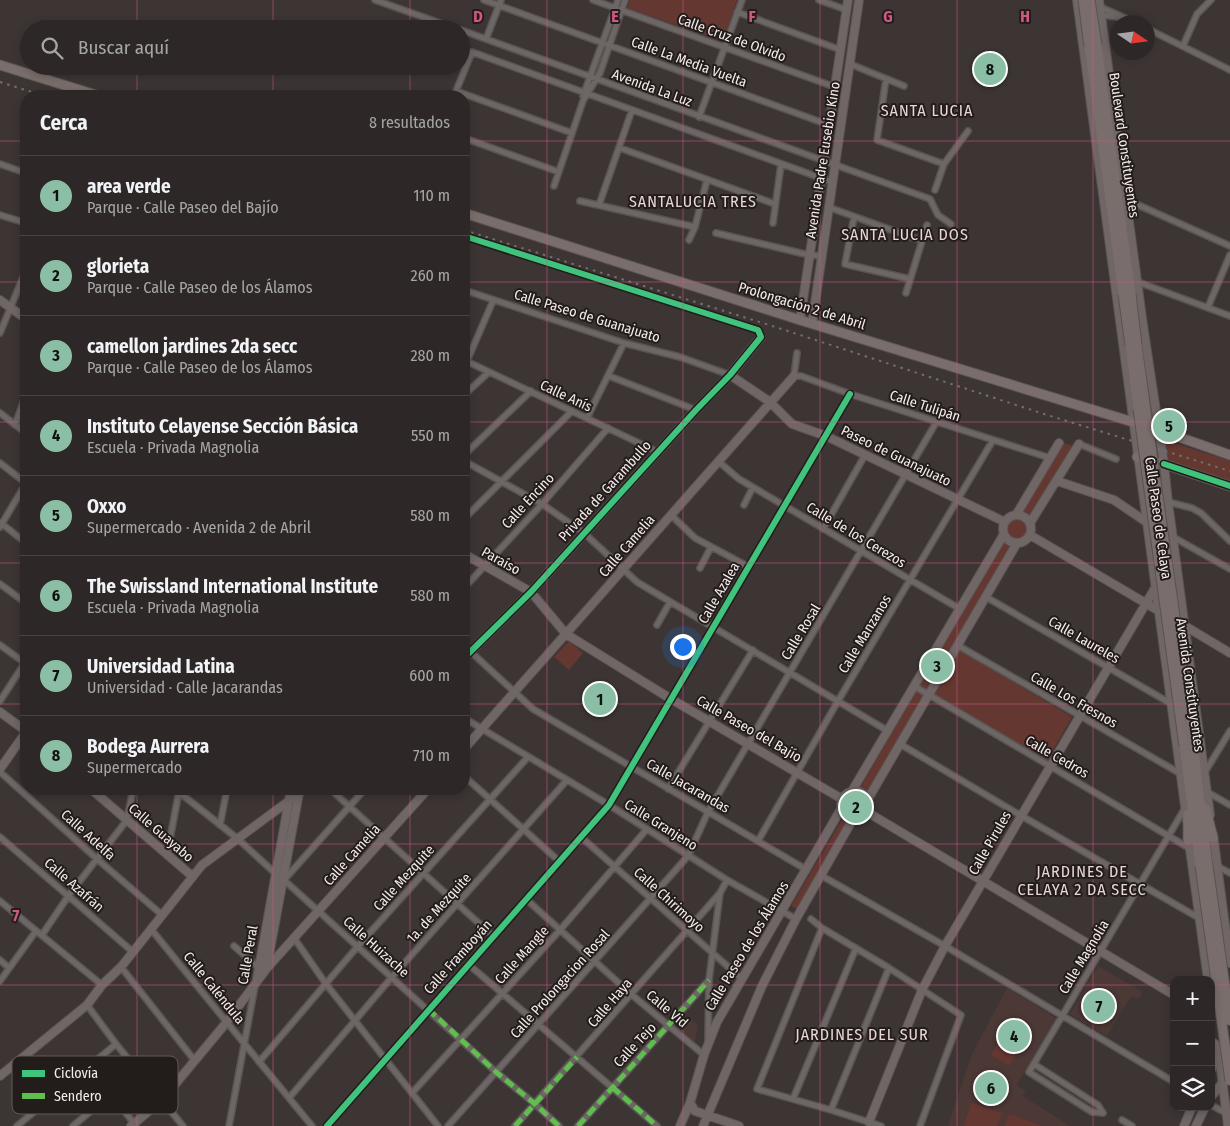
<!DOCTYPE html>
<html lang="es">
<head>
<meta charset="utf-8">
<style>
	body { margin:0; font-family:"Fira Sans Condensed",sans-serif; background:#393433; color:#f1f3f6 }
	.controls { position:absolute; right:15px; bottom:15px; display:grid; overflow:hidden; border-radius:10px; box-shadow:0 2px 8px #0003 }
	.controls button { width:45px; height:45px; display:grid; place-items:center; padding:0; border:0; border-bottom:1px solid #484444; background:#2d2827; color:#f1f3f6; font:25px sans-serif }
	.compass { position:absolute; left:1110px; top:15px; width:45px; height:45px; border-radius:50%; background:#2d2827; box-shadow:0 2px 8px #0003; rotate:103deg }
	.you { position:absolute; left:682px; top:646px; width:18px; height:18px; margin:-12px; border:4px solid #fff; border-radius:50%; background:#1a73e8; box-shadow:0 0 0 8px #1a73e833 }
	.badge { display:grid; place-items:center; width:32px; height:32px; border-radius:50%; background:#8abfa5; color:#111; font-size:16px; font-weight:700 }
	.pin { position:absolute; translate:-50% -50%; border:2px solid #fff; box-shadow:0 1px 5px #0006 }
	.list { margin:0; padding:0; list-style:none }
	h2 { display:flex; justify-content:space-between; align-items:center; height:65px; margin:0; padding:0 20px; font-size:21px }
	h2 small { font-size:16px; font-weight:400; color:#a7a6a7 }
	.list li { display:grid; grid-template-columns:32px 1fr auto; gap:15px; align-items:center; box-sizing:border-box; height:80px; padding:0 20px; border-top:1px solid #484444 }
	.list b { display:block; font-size:19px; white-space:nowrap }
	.list p { margin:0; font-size:16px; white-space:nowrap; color:#a7a6a7 }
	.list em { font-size:16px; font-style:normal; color:#a7a6a7 }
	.icon { flex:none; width:28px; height:28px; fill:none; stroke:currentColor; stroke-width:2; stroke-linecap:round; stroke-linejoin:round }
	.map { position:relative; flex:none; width:1230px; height:1126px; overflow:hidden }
	.search { position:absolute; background:#2d2827; box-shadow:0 2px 8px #0003; left:20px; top:20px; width:450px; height:55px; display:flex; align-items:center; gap:12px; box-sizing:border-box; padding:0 18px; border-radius:28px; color:#a7a6a7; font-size:19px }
	.panel { position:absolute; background:#2d2827; box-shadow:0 2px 8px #0003; left:20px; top:90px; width:450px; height:705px; border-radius:20px }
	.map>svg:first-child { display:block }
	.built { fill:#4c3835 }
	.green { fill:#643831 }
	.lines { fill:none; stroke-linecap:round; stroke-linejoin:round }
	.street-casing { stroke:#595352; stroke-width:8 }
	.secondary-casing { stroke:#595352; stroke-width:10 }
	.primary-casing { stroke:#595352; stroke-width:11 }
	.street { stroke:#6c6765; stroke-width:5 }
	.secondary { stroke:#6f6665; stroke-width:8 }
	.primary { stroke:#7a6e6c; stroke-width:9 }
	.rail { stroke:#736e6d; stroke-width:2; stroke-dasharray:2.5 5; stroke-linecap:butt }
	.primary-bridge-casing { stroke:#595352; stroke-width:11; stroke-linecap:butt }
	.primary-bridge { stroke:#7a6e6c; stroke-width:9 }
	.quiet { stroke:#5fbe4e; stroke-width:5; stroke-dasharray:10 5; stroke-linecap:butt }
	.cycleway-casing { stroke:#221c1b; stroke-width:9 }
	.cycleway { stroke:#40c37c; stroke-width:6 }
	.grid { fill:none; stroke:#d15786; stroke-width:1; stroke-opacity:0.55 }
	.labels { text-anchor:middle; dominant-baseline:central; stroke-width:4; stroke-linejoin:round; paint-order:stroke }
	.street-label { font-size:14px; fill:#f5ebea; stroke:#221c1b }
	.quarter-label { font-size:16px; letter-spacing:1px; fill:#e9d6d3; stroke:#221c1b }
	.key { fill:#221c1b; stroke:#615a59; stroke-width:1 }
	.key-label { font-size:14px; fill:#f5ebea }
	.grid-label { font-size:16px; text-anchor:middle; font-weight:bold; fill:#d15786; stroke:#221c1b; stroke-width:4; stroke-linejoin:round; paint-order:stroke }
</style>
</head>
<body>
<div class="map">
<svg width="1230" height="1126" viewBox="0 0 1230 1126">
	<rect width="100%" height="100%" fill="#3c3534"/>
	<path class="built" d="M1098 966 1143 992 1139 999 1131 996 1107 1036 1070 1014Z
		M1007 988 1056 1018 1017 1085 1026 1091 1023 1096 1070 1126H948L972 1054Z
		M690 1018 698 1025 695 1042 692 1044 678 1033Z"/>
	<path class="green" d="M630 0H737L723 41 627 8Z
		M1165 442 1177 444 1230 461V483L1169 464Z
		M1064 443 1073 446 1030 515 1023 511Z
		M1007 529a10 10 0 1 1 20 0a10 10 0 1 1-20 0Z
		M1005 539 1008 543 1013 544 869 792 860 788Z
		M569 641 583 653 569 670 554 657Z
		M959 650 1072 717 1047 761 934 694Z
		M594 685 616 698 607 713 595 712 584 700Z
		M845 805a10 10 0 1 1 20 0a10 10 0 1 1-20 0Z
		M843 818 849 821 798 909 791 906Z
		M1009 1025 1027 1036 1009 1066 991 1055Z
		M971 1103 1002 1113 997 1126H964Z
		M1009 1114 1040 1125 1039 1126H1005Z"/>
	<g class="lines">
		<defs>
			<path id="street" d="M375 0 457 29
				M484 0 829 125
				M593 0 835 87
				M819 0 847 10
				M1100 7 1134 22
				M737 12 841 50
				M1101 15 1118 17
				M1148 29 1230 70
				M461 30 930 199 938 215 951 224
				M486 39 501 0
				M1183 46 1197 14 1211 0
				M850 64 904 86
				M886 79 877 140 944 164
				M456 91 572 133
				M454 96 472 52 832 182
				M583 96 618 0
				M699 117 742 0
				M464 138 559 172
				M620 148 775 204
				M0 164 26 173
				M554 186 583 101 600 73 625 0
				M935 190 944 164 968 131
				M1127 200 1230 246
				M580 201 695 227
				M599 205 632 110
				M828 207 922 241
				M0 215 26 223
				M854 217 845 264 910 279
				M773 223 781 164
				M716 233 809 255 821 256
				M464 236 758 330 761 337
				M689 240 695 227 707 180
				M1138 282 1230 316
				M464 290 624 343 680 357 730 375
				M906 293 927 225
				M1208 307 1230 255
				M0 333 26 270
				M797 353 794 376H801L850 394 1050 458
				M464 360 658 452
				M467 361 493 301
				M609 376 696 410
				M464 395 489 372
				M0 413 26 433
				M587 418 624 343
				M15 425 26 395
				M1079 444 1116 459
				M464 455 531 391
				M464 461 542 504 584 533 637 582 888 731
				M718 461 739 479 960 609
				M0 463 26 483
				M1168 502 1192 508 1201 513 1230 541
				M744 505 753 487
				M671 515 695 538 749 567
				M464 519 572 411
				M1 523 26 543
				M0 527 26 483
				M823 529 865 455
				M1173 537 1230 569
				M700 568 711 547
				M0 584 26 603
				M464 588 542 504 608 428
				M986 597 1170 703
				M657 625 670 602
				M0 645 25 663
				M957 645 1181 774
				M464 647 471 652 533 709 807 870
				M914 686 1189 848
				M0 701 26 661
				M464 718 609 805 727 880 796 919
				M900 744 1020 815 1199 918
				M0 772 97 859 161 914
				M1205 772 1230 731
				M464 776 559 861
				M175 789 238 839 276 874 284 880 496 1072 535 1104 559 1126
				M330 789 493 936
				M668 789 753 650
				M1207 792 1230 805
				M220 825 227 789
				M0 837 133 952
				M581 837 742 979
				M758 841 838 701 993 440
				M167 855 179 791
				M1217 866 1230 873
				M822 876 945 946 1174 1082
				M284 880 365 789
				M526 899 632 995 704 1055
				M0 901 102 985
				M811 919 822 928 889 968 961 1015 920 1126
				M822 928 757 1089 831 1110 881 1126
				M151 929C204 995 258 1060 312 1126
				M42 935 69 895 127 820 133 789
				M294 938 326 984 438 1126
				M234 946 259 968
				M0 960 9 968
				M468 964 657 1126
				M121 967 195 1061
				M0 981 36 931
				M87 1005 116 1044 183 1126
				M708 1039 709 980 720 893 727 880
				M259 1062 358 946 528 757
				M1034 1064 1098 1105 1103 1113
				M89 1065 136 1126
				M412 1093 560 930 647 829
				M289 1098 392 977 567 780
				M793 1099 856 948
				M1211 1105 1226 1113
				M831 1110 889 968
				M1103 1113 1092 1112 1029 1072 1185 808
				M1122 1120 1132 1126
				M17 1126 116 1044
				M73 1126 111 1094
				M229 1126 255 986
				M327 1126 609 805 850 394
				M448 1126 688 856 708 812 937 421
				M515 1126 720 893
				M578 1126 709 980"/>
			<path id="secondary" d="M1077 0 1187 821
				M1099 0 1143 325 1164 464 1168 502 1210 815
				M0 300 26 319
				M800 320 848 0
				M812 324 859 0
				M730 375 770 402 792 424 826 436 1005 522
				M1057 481 1114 500 1145 521
				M1016 515 1059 443
				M1003 529a14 14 0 1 1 28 0a14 14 0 1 1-28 0Z
				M1030 523 1079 444
				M1030 535 1159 611
				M464 554 531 592 566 634 671 699 842 799
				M1185 626 1230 653
				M464 658 531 592 696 410 730 375 761 337
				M0 712 26 731
				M464 749 794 376
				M0 769 26 732
				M91 789 192 876
				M852 791 1004 534
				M841 805a14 14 0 1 1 28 0a14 14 0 1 1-28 0Z
				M868 799 1017 543
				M867 812 1174 995
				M1213 834 1230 963
				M1188 835 1208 980
				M267 966 299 793
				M257 979 291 789
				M1211 1010 1217 1005 1224 1003
				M1211 1041 1218 1046 1230 1048
				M1218 1046 1228 1126
				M1211 1070 1219 1055
				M0 1076 87 1005 102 985 121 967 202 865 305 789
				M1211 1097 1223 1082
				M869 1122 922 990 945 946 1155 588
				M131 1126 162 1100 226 1023 267 968 428 789
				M680 1126 690 1103
				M703 1126 762 986 796 919 853 819
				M739 1126 695 1111 690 1103 704 1055 717 1022 841 809
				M1184 1126 1192 1107
				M1196 1126 1205 1107"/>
			<path id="primary" d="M1097 45 1131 294
				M1089 46 1123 294
				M0 65 99 96
				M464 213 800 320 1159 430 1230 455
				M1130 345 1138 409
				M1137 345 1146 411
				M1137 457 1164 464 1230 486
				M1193 744 1208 866
				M1184 746 1200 866
				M1206 809 1213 838
				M1188 814V840"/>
		</defs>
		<use href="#street" class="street-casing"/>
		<use href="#secondary" class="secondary-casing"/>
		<use href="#primary" class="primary-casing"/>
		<use href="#street" class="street"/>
		<use href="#secondary" class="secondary"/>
		<use href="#primary" class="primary"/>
		<path class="rail" d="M0 82 45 96
			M464 230 766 324 1044 414 1230 471"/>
		<defs>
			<path id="primary-bridge" d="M1083 0 1089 46
				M1090 0 1097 45
				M1123 294 1130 345
				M1131 294 1137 345
				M1138 409 1184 746
				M1146 411 1193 744
				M1200 866 1230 1081
				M1208 866 1230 1021"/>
		</defs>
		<use href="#primary-bridge" class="primary-bridge-casing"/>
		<use href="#primary-bridge" class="primary-bridge"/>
		<path class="quiet" d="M428 1009 496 1072 535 1104 559 1126
			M612 1087 657 1126
			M515 1126 577 1057
			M578 1126 709 980"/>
		<defs>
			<path id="cycleway" d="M464 236 758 330 761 337 730 375 696 410 531 592 464 658
				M1164 464 1230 486
				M327 1126 609 805 850 394"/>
		</defs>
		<use href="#cycleway" class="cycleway-casing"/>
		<use href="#cycleway" class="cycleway"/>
	</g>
	<path class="grid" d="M137 0V29M273 0V29M410 0V29M547 0V1126M683 0V1126M820 0V1126M957 0V1126M1093 0V1126M137 66V96M273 66V96M410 66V96M0 141H26M464 141H1230M0 282H26M464 282H1230M0 422H26M464 422H1230M0 563H26M464 563H1230M0 704H26M464 704H1230M137 789V1126M273 789V1126M410 789V1126M0 844H1230M0 985H1174M1211 985H1230"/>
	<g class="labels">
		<g class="street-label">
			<text transform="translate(732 38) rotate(20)">Calle Cruz de Olvido</text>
			<text transform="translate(689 62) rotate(20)">Calle La Media Vuelta</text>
			<text transform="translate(652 88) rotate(20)">Avenida La Luz</text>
			<text transform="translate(1124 145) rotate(82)">Boulevard Constituyentes</text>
			<text transform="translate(823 160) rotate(-81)">Avenida Padre Eusebio Kino</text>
			<text transform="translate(802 306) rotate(17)">Prolongación 2 de Abril</text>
			<text transform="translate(587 316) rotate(17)">Calle Paseo de Guanajuato</text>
			<text transform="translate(566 396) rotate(25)">Calle Anís</text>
			<text transform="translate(925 406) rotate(18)">Calle Tulipán</text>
			<text transform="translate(896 456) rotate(26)">Paseo de Guanajuato</text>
			<text transform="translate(605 491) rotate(-48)">Privada de Garambullo</text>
			<text transform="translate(528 501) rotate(-47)">Calle Encino</text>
			<text transform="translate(1158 518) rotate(82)">Calle Paseo de Celaya</text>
			<text transform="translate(856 535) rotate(31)">Calle de los Cerezos</text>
			<text transform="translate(627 546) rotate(-49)">Calle Camelia</text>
			<text transform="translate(501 561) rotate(29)">Paraíso</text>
			<text transform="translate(719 593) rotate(-60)">Calle Azalea</text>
			<text transform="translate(801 632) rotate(-59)">Calle Rosal</text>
			<text transform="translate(865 634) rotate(-59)">Calle Manzanos</text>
			<text transform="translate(1084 640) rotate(30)">Calle Laureles</text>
			<text transform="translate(1190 685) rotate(82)">Avenida Constituyentes</text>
			<text transform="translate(1074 700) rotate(30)">Calle Los Fresnos</text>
			<text transform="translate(749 729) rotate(30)">Calle Paseo del Bajío</text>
			<text transform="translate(1057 757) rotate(30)">Calle Cedros</text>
			<text transform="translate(688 786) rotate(30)">Calle Jacarandas</text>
			<text transform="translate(661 825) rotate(32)">Calle Granjeno</text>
			<text transform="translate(161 833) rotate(41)">Calle Guayabo</text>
			<text transform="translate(88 835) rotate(42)">Calle Adelfa</text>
			<text transform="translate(990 843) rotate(-60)">Calle Pirules</text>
			<text transform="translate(352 855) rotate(-48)">Calle Camelia</text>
			<text transform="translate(404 878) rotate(-48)">Calle Mezquite</text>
			<text transform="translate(74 885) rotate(41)">Calle Azafrán</text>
			<text transform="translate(669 900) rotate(42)">Calle Chirimoyo</text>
			<text transform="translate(439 908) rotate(-48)">1a. de Mezquite</text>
			<text transform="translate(747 946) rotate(-59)">Calle Paseo de los Álamos</text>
			<text transform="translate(376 947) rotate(42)">Calle Huizache</text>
			<text transform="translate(248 955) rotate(-80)">Calle Peral</text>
			<text transform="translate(522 955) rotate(-48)">Calle Mangle</text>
			<text transform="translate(458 957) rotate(-48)">Calle Framboyán</text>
			<text transform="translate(1084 957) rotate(-59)">Calle Magnolia</text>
			<text transform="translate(560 984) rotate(-48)">Calle Prolongacion Rosal</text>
			<text transform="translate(214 988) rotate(51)">Calle Caléndula</text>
			<text transform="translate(610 1003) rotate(-49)">Calle Haya</text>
			<text transform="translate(667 1009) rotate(40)">Calle Vid</text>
			<text transform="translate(635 1045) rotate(-47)">Calle Tejo</text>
		</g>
		<g class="quarter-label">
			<text x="927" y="110">SANTA LUCIA</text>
			<text x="693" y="201">SANTALUCIA TRES</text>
			<text x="905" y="234">SANTA LUCIA DOS</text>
			<text x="1082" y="871">JARDINES DE<tspan x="1082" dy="18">CELAYA 2 DA SECC</tspan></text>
			<text x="862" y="1034">JARDINES DEL SUR</text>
		</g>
	</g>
	<rect x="12" y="1056" width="166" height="58" rx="8" class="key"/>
	<rect x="22" y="1070" width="23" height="7" fill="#40c37c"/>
	<rect x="22" y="1093" width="23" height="6" fill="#5fbe4e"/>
	<g class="key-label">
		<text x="54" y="1078">Ciclovía</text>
		<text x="54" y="1101">Sendero</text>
	</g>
	<g class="grid-label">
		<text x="478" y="22">D</text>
		<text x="615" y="22">E</text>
		<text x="752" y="22">F</text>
		<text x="888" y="22">G</text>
		<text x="1025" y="22">H</text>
		<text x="16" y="921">7</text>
	</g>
</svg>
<div class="controls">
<button>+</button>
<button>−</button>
<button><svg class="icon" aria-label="layers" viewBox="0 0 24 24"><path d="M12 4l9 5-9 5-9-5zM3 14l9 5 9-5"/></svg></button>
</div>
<svg class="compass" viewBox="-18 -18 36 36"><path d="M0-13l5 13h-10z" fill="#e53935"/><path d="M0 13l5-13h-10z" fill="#a7a6a7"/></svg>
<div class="you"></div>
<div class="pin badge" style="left:600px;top:699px">1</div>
<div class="pin badge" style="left:856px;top:807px">2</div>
<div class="pin badge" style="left:937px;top:666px">3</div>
<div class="pin badge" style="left:1014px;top:1036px">4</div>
<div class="pin badge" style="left:1169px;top:426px">5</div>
<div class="pin badge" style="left:991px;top:1088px">6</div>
<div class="pin badge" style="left:1099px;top:1006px">7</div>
<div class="pin badge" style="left:990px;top:69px">8</div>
<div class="search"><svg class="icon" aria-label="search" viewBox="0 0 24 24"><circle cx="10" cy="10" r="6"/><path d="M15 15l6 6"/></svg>Buscar aquí</div>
<section class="panel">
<h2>Cerca<small>8 resultados</small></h2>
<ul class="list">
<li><span class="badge">1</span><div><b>area verde</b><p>Parque · Calle Paseo del Bajío</p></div><em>110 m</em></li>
<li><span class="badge">2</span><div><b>glorieta</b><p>Parque · Calle Paseo de los Álamos</p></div><em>260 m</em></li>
<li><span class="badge">3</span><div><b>camellon jardines 2da secc</b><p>Parque · Calle Paseo de los Álamos</p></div><em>280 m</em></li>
<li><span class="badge">4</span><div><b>Instituto Celayense Sección Básica</b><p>Escuela · Privada Magnolia</p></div><em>550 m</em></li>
<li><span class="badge">5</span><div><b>Oxxo</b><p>Supermercado · Avenida 2 de Abril</p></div><em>580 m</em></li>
<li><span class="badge">6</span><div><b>The Swissland International Institute</b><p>Escuela · Privada Magnolia</p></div><em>580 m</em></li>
<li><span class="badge">7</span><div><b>Universidad Latina</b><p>Universidad · Calle Jacarandas</p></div><em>600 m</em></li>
<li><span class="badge">8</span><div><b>Bodega Aurrera</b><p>Supermercado</p></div><em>710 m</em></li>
</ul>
</section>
</div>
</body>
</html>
